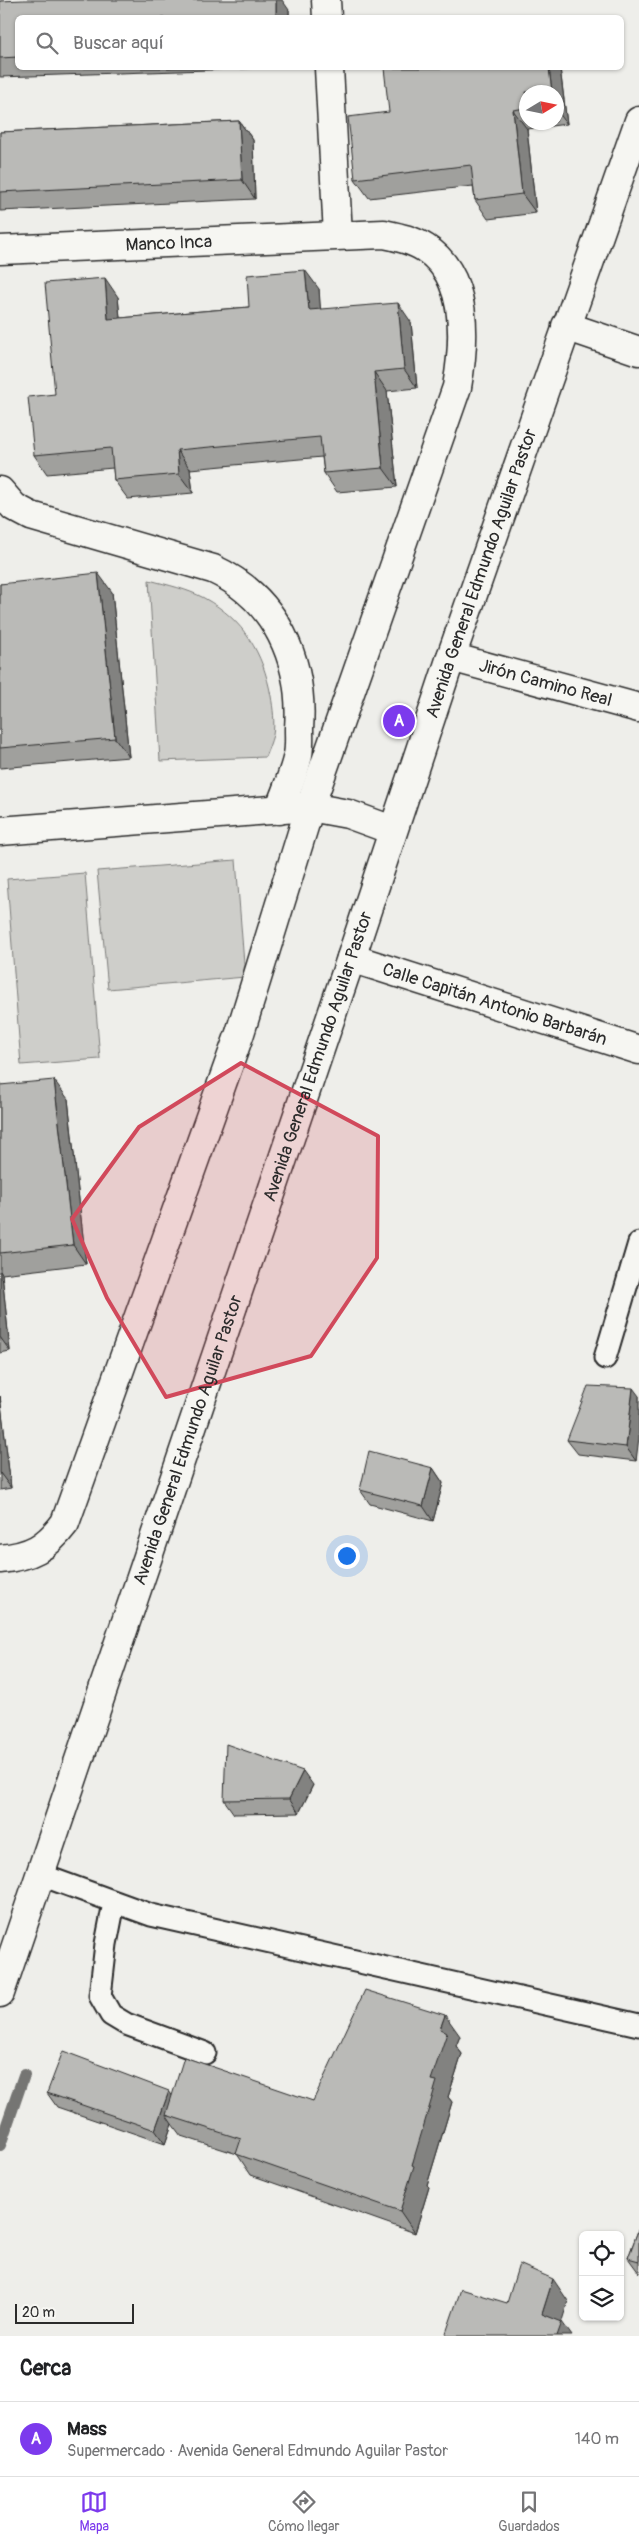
<!DOCTYPE html>
<html lang="es">
<head>
<meta charset="utf-8">
<style>
	body { margin:0; font-family:Pangolin,sans-serif; background:#f6f6f6; color:#202124 }
	.controls { position:absolute; right:15px; bottom:15px; display:grid; overflow:hidden; border-radius:8px; box-shadow:0 1px 4px #0004 }
	.controls button { width:45px; height:45px; display:grid; place-items:center; padding:0; border:0; border-bottom:1px solid #e0e0e0; background:#fff; color:#202124; font:25px sans-serif }
	.compass { position:absolute; left:519px; top:85px; width:45px; height:45px; border-radius:50%; background:#fff; box-shadow:0 1px 4px #0004; rotate:80deg }
	.scale { position:absolute; left:15px; bottom:12px; width:119px; box-sizing:border-box; padding-left:5px; border:2px solid #2b2b2b; border-top:0; font-size:14px; line-height:18px; white-space:nowrap; color:#2b2b2b; -webkit-text-stroke:4px #f6f6f2; paint-order:stroke }
	.you { position:absolute; left:346px; top:1555px; width:18px; height:18px; margin:-12px; border:4px solid #fff; border-radius:50%; background:#1a73e8; box-shadow:0 0 0 8px #1a73e833 }
	.badge { display:grid; place-items:center; width:32px; height:32px; border-radius:50%; background:#7c3aed; color:#fff; font-size:16px; font-weight:700 }
	.pin { position:absolute; translate:-50% -50%; border:2px solid #fff; box-shadow:0 1px 5px #0006 }
	.list { margin:0; padding:0; list-style:none }
	h2 { display:flex; justify-content:space-between; align-items:center; height:65px; margin:0; padding:0 20px; font-size:21px }
	h2 small { font-size:16px; font-weight:400; color:#757577 }
	.list li { display:grid; grid-template-columns:32px 1fr auto; gap:15px; align-items:center; box-sizing:border-box; height:75px; padding:0 20px; border-top:1px solid #e0e0e0 }
	.list b { display:block; font-size:19px; white-space:nowrap }
	.list p { margin:0; font-size:16px; white-space:nowrap; color:#757577 }
	.list em { font-size:16px; font-style:normal; color:#757577 }
	.icon { flex:none; width:28px; height:28px; fill:none; stroke:currentColor; stroke-width:2; stroke-linecap:round; stroke-linejoin:round }
	.map { position:relative; flex:none; width:639px; height:2336px; overflow:hidden }
	.search { position:absolute; background:#fff; box-shadow:0 1px 4px #0004; left:15px; right:15px; top:15px; height:55px; display:flex; align-items:center; gap:12px; box-sizing:border-box; padding:0 18px; border-radius:8px; color:#757577; font-size:19px }
	.sheet { height:140px; background:#fff }
	nav { display:flex; justify-content:space-around; align-items:center; box-sizing:border-box; height:70px; border-top:1px solid #e0e0e0; background:#fff; font-size:14px; color:#757577 }
	nav a { display:grid; justify-items:center; gap:2px }
	nav .on { color:#7c3aed }
	.map>svg:first-child { display:block }
	.green { fill:#cececa; stroke:#7c7c7a }
	.lines { fill:none; stroke-linecap:round; stroke-linejoin:round }
	.stream { stroke:#757573; stroke-width:12 }
	.service-casing { stroke:#2b2b2b; stroke-width:25 }
	.minor-casing { stroke:#2b2b2b; stroke-width:31 }
	.tertiary-casing { stroke:#2b2b2b; stroke-width:31 }
	.service { stroke:#f6f6f2; stroke-width:21 }
	.minor { stroke:#f6f6f2; stroke-width:28 }
	.tertiary { stroke:#f6f6f2; stroke-width:28 }
	.wall { fill:#a0a09d; stroke:#2b2b2b; fill-rule:evenodd }
	.shaded-wall { fill:#828280; stroke:#2b2b2b }
	.building { fill:#babab7; stroke:#2b2b2b }
	.marked { fill:#d1495b; fill-opacity:0.2; stroke:#d1495b; stroke-width:4; stroke-linejoin:round }
	.labels { text-anchor:middle; dominant-baseline:central; stroke-width:4; stroke-linejoin:round; paint-order:stroke }
	.street-label { font-size:18px; fill:#2b2b2b; stroke:#f6f6f2 }
</style>
</head>
<body>
<div class="map">
<svg width="639" height="2336" viewBox="0 0 639 2336">
	<rect width="100%" height="100%" fill="#eeeeea"/>
	<filter id="ink" filterUnits="userSpaceOnUse"><feTurbulence type="fractalNoise" baseFrequency=".02" numOctaves="2"/><feDisplacementMap in="SourceGraphic" scale="10" xChannelSelector="R" yChannelSelector="G"/><feConvolveMatrix kernelMatrix="1 2 1 2 8 2 1 2 1" color-interpolation-filters="sRGB"/></filter>
	<g filter="url(#ink)">
		<path class="green" d="M149 580C168 585 187 589 204 598 244 620 263 653 271 696 273 708 275 723 273 735 271 742 268 750 265 757L160 761Z
			M236 860 245 977 108 989 97 871Z
			M85 873 100 1059 21 1065 7 879Z"/>
		<g class="lines">
			<path class="stream" d="M0 2145 24 2075"/>
			<defs>
				<path id="service" d="M605 1358 639 1243
					M41 1875 151 1915 639 2025
					M114 1903 106 1944 100 1996 111 2015 126 2024 205 2053"/>
				<g id="minor">
					<path d="M326 0 327 18"/>
					<path d="M329 68 338 235"/>
					<path id="s1" d="M0 250 384 234C398 237 413 240 425 248 469 276 465 342 457 387L310 807 240 1033 65 1523C46 1548 31 1556 0 1559"/>
					<path d="M566 326 639 351"/>
					<path d="M0 491 14 507 31 516 213 569C276 598 304 661 299 729 299 739 300 750 297 759 293 776 285 793 279 810"/>
					<path d="M0 831 310 807 348 814 392 830"/>
					<path id="s2" d="M351 958 639 1050"/>
				</g>
				<g id="tertiary">
					<path id="s3" d="M451 657 639 708"/>
					<path id="s4" d="M0 1993 351 958 451 657 639 121"/>
				</g>
			</defs>
			<use href="#service" class="service-casing"/>
			<use href="#minor" class="minor-casing"/>
			<use href="#tertiary" class="tertiary-casing"/>
			<use href="#service" class="service"/>
			<use href="#minor" class="minor"/>
			<use href="#tertiary" class="tertiary"/>
		</g>
		<path class="wall" d="M0 1 289 10V18H18V68H267L0 77Z
			M560 68 567 124 527 129 536 213 488 219 475 200 473 186 369 198 355 179 389 112ZM526 92H556V122H526Z
			M239 121 253 140 255 199 0 211V132Z
			M319 289 320 309 411 322 417 388 387 391 397 487 337 492 324 473 322 457 190 469 193 493 128 499 114 480 113 468 47 474 34 455 55 394 118 297 120 318 249 307Z
			M0 584 112 592 129 757 0 768Z
			M0 1085 68 1099 86 1264 2 1274 10 1351 0 1353Z
			M0 1396 11 1488 0 1490Z
			M639 1396 636 1461 578 1454 567 1440Z
			M433 1468 443 1483 433 1521 370 1504 360 1490Z
			M313 1785 299 1813 234 1814 224 1800Z
			M460 2036 456 2046 462 2054 448 2097 452 2102 427 2185 429 2187 415 2233 251 2175 237 2154 181 2136 172 2124 165 2144 57 2107 47 2093 172 2095 313 2101Z
			M639 2228V2273L628 2258Z"/>
		<path class="shaded-wall" d="M276 0H282L289 10V18H276Z
			M549 68H560L567 124 556 109V92H552Z
			M513 110 527 129 536 213 522 194Z
			M239 121 253 140 255 199 242 180Z
			M305 270 319 289 322 329 309 310Z
			M105 278 118 297 122 338 108 319Z
			M398 303 411 322 417 388 404 369Z
			M374 372 387 391 397 487 383 468Z
			M177 450 190 469 193 493 179 474Z
			M98 573 112 592 129 757 115 738Z
			M54 1080 68 1099 86 1264 73 1245Z
			M0 1271 2 1274 10 1351 0 1337Z
			M633 1388 639 1396V1437L636 1461 626 1447Z
			M0 1396 11 1488 0 1473Z
			M433 1468 443 1483 433 1521 423 1506Z
			M303 1771 313 1785 299 1813 289 1799Z
			M445 2015 460 2036 456 2046 462 2054 448 2097 452 2102 427 2185 429 2187 415 2233 400 2211 412 2165 431 2080 440 2029Z
			M169 2091 179 2106 166 2115 172 2124 165 2144 155 2130Z
			M553 2279 568 2301 561 2324 562 2322 572 2336H557L542 2314Z"/>
		<path class="building" d="M24 0H276V18H18V57L0 58V1Z
			M384 68H549L552 92H526V108L513 110 522 194 475 200 471 165 355 179 348 117 389 112Z
			M239 121 242 180 0 192V132Z
			M305 270 309 310 398 303 404 369 374 372 383 468 324 473 320 437 177 450 179 474 114 480 111 448 34 455 28 397 55 394 45 283 105 278 108 319 249 307 247 275Z
			M98 573 115 738 0 748V584Z
			M54 1080 73 1245 0 1253V1085Z
			M588 1386 633 1388 626 1447 567 1440Z
			M369 1451 433 1468 423 1506 360 1490Z
			M226 1744 303 1771 289 1799 224 1800Z
			M365 1990 445 2015 440 2029 447 2033 431 2080 437 2081 412 2165 414 2166 400 2211 236 2154 241 2139 166 2115 184 2057 313 2101Z
			M63 2051 169 2091 155 2130 47 2093Z
			M639 2228V2261L628 2258Z
			M519 2264 553 2279 542 2314 562 2322 557 2336H445L461 2289 507 2303Z"/>
	</g>
	<path class="marked" d="M241 1063 378 1136 377 1258 311 1356 166 1397 107 1298 72 1219 139 1127Z"/>
	<g class="labels">
		<g class="street-label">
			<text stroke="none"><textPath href="#s1" startOffset="169">Manco Inca</textPath></text>
			<text stroke="none"><textPath href="#s4" startOffset="1499">Avenida General Edmundo Aguilar Pastor</textPath></text>
			<text stroke="none"><textPath href="#s3" startOffset="98">Jirón Camino Real</textPath></text>
			<text stroke="none"><textPath href="#s2" startOffset="151">Calle Capitán Antonio Barbarán</textPath></text>
			<text stroke="none"><textPath href="#s4" startOffset="989">Avenida General Edmundo Aguilar Pastor</textPath></text>
			<text stroke="none"><textPath href="#s4" startOffset="584">Avenida General Edmundo Aguilar Pastor</textPath></text>
		</g>
	</g>
</svg>
<div class="controls">
<button><svg class="icon" aria-label="locate" viewBox="0 0 24 24"><circle cx="12" cy="12" r="6"/><path d="M12 2v4M12 18v4M2 12h4M18 12h4"/></svg></button>
<button><svg class="icon" aria-label="layers" viewBox="0 0 24 24"><path d="M12 4l9 5-9 5-9-5zM3 14l9 5 9-5"/></svg></button>
</div>
<svg class="compass" viewBox="-18 -18 36 36"><path d="M0-13l5 13h-10z" fill="#e53935"/><path d="M0 13l5-13h-10z" fill="#757577"/></svg>
<div class="scale">20 m</div>
<div class="you"></div>
<div class="pin badge" style="left:399px;top:721px">A</div>
<div class="search"><svg class="icon" aria-label="search" viewBox="0 0 24 24"><circle cx="10" cy="10" r="6"/><path d="M15 15l6 6"/></svg>Buscar aquí</div>
</div>
<section class="sheet">
<h2>Cerca<small></small></h2>
<ul class="list">
<li><span class="badge">A</span><div><b>Mass</b><p>Supermercado · Avenida General Edmundo Aguilar Pastor</p></div><em>140 m</em></li>
</ul>
</section>
<nav>
<a class="on"><svg class="icon" aria-label="map" viewBox="0 0 24 24"><path d="M3 6l6-2 6 2 6-2v14l-6 2-6-2-6 2zM9 4v14M15 6v14"/></svg>Mapa</a>
<a><svg class="icon" aria-label="directions" viewBox="0 0 24 24"><path d="M12 3l9 9-9 9-9-9zM9 14v-3h6M13 9l2 2-2 2"/></svg>Cómo llegar</a>
<a><svg class="icon" aria-label="saved" viewBox="0 0 24 24"><path d="M7 4h10v16l-5-4-5 4z"/></svg>Guardados</a>
</nav>
</body>
</html>
